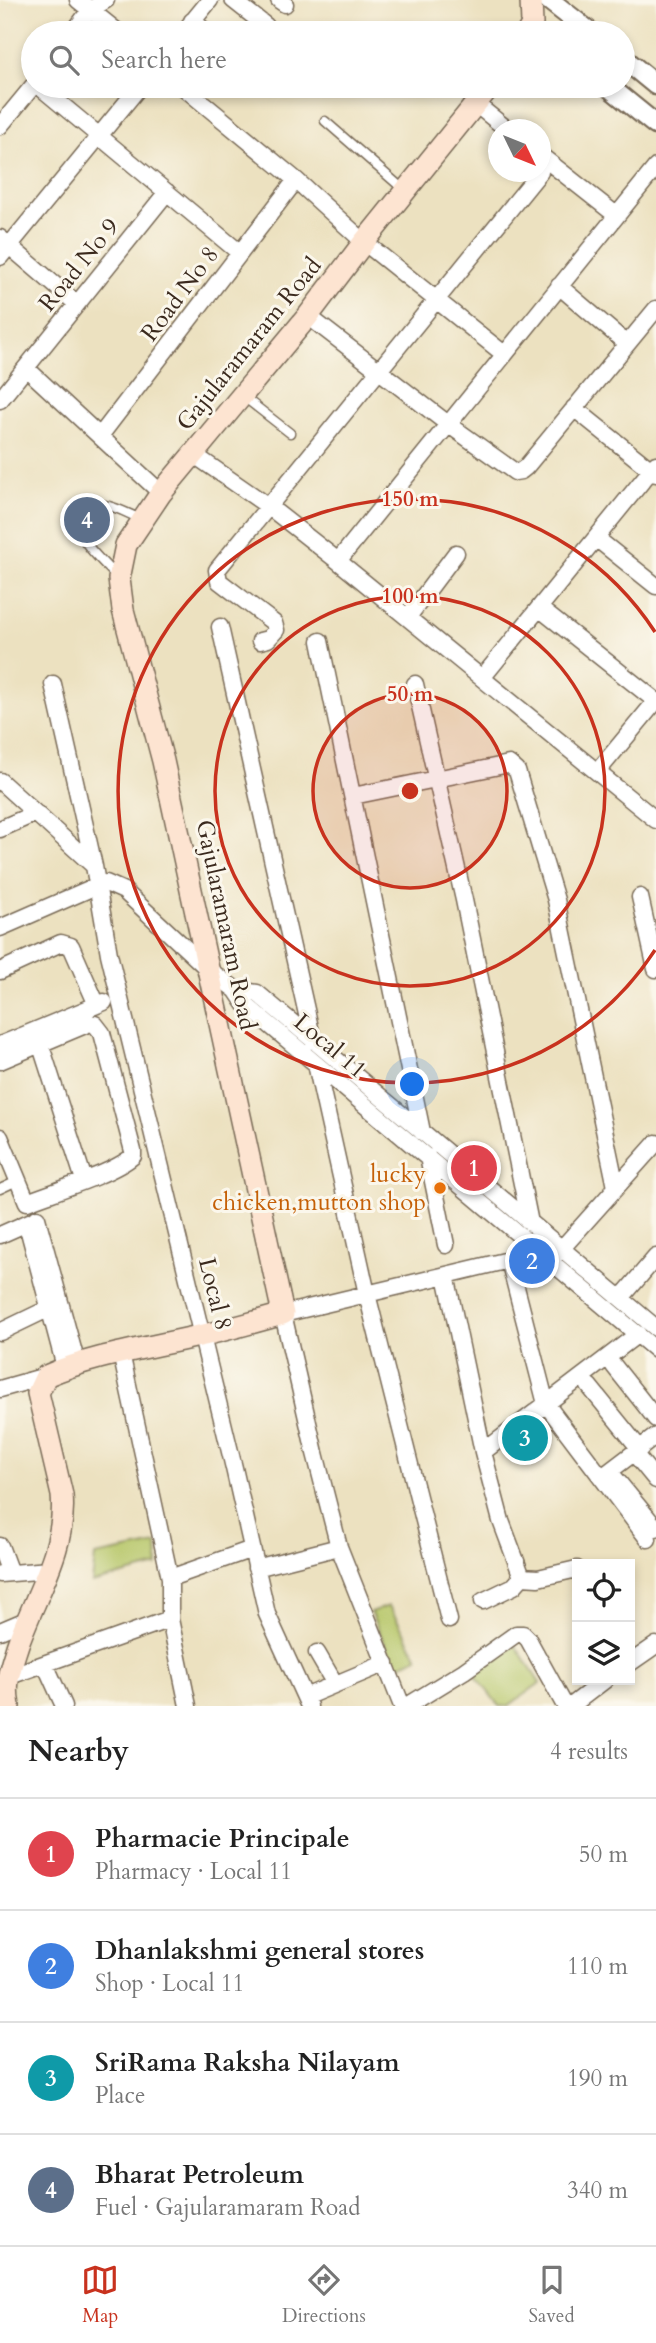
<!DOCTYPE html>
<html lang="en">
<head>
<meta charset="utf-8">
<style>
	body { margin:0; font-family:Cardo,serif; background:#f6f6f6; color:#222 }
	.controls { position:absolute; right:21px; bottom:21px; display:grid; overflow:hidden; border-radius:0px; box-shadow:0 4px 10px #0003 }
	.controls button { width:63px; height:63px; display:grid; place-items:center; padding:0; border:0; border-bottom:2px solid #e0e0e0; background:#fff; color:#222; font:35px sans-serif }
	.compass { position:absolute; left:488px; top:119px; width:63px; height:63px; border-radius:50%; background:#fff; box-shadow:0 4px 10px #0003; rotate:133deg }
	.you { position:absolute; left:413px; top:1085px; width:24px; height:24px; margin:-18px; border:5px solid #fff; border-radius:50%; background:#1a73e8; box-shadow:0 0 0 10px #1a73e833 }
	.badge { display:grid; place-items:center; width:46px; height:46px; border-radius:50%; background:#c8321e; color:#fff; font-size:23px; font-weight:700 }
	.pin { position:absolute; translate:-50% -50%; border:4px solid #fff; box-shadow:0 2px 7px #0006 }
	.list { margin:0; padding:0; list-style:none }
	h2 { display:flex; justify-content:space-between; align-items:center; height:91px; margin:0; padding:0 28px; font-size:30px }
	h2 small { font-size:23px; font-weight:400; color:#767676 }
	.list li { display:grid; grid-template-columns:46px 1fr auto; gap:21px; align-items:center; box-sizing:border-box; height:112px; padding:0 28px; border-top:2px solid #e0e0e0 }
	.list b { display:block; font-size:26px; white-space:nowrap }
	.list p { margin:0; font-size:23px; white-space:nowrap; color:#767676 }
	.list em { font-size:23px; font-style:normal; color:#767676 }
	.icon { flex:none; width:38px; height:38px; fill:none; stroke:currentColor; stroke-width:2; stroke-linecap:round; stroke-linejoin:round }
	.map { position:relative; flex:none; width:656px; height:1706px; overflow:hidden }
	.search { position:absolute; background:#fff; box-shadow:0 4px 10px #0003; left:21px; right:21px; top:21px; height:77px; display:flex; align-items:center; gap:18px; box-sizing:border-box; padding:0 24px; border-radius:38px; color:#767676; font-size:26px }
	.sheet { height:539px; background:#fff }
	nav { display:flex; justify-content:space-around; align-items:center; box-sizing:border-box; height:98px; border-top:2px solid #e0e0e0; background:#fff; font-size:19px; color:#767676 }
	nav a { display:grid; justify-items:center; gap:4px }
	nav .on { color:#c8321e }
	.map>svg:first-child { display:block }
	.green { fill:#b6c668; stroke:#787843; stroke-width:2 }
	.lines { fill:none; stroke-linecap:round; stroke-linejoin:round }
	.service-casing { stroke:#796a57; stroke-width:11 }
	.minor-casing { stroke:#796a57; stroke-width:19 }
	.tertiary-casing { stroke:#796a57; stroke-width:23 }
	.secondary-casing { stroke:#796a57; stroke-width:24 }
	.service { stroke:#fff; stroke-width:8 }
	.minor { stroke:#fff; stroke-width:16 }
	.tertiary { stroke:#fff; stroke-width:19 }
	.secondary { stroke:#fde4d1; stroke-width:21 }
	.ring { fill:none; stroke:#c8321e; stroke-width:3.5 }
	.food-dot { fill:#e8710a; stroke:#fbf7ec; stroke-width:2.5 }
	.labels { text-anchor:middle; dominant-baseline:central; stroke-width:6; stroke-linejoin:round; paint-order:stroke }
	.street-label { font-size:24px; fill:#3b2a1e; stroke:#fbf7ec }
	.food-label { font-size:24px; fill:#c56008; stroke:#fbf7ec; text-anchor:end }
	.centre { fill:#c8321e; stroke:#fbf7ec; stroke-width:3.5 }
	.ring-label { font-size:21px; text-anchor:middle; font-weight:bold; fill:#c8321e; stroke:#fbf7ec; stroke-width:6; stroke-linejoin:round; paint-order:stroke }
</style>
</head>
<body>
<div class="map">
<svg width="656" height="1706" viewBox="0 0 656 1706">
	<rect width="100%" height="100%" fill="#fbf7ec"/>
	<filter id="ink" filterUnits="userSpaceOnUse"><feTurbulence type="fractalNoise" baseFrequency=".0143" numOctaves="2"/><feDisplacementMap in="SourceGraphic" scale="14" xChannelSelector="R" yChannelSelector="G"/><feConvolveMatrix kernelMatrix="1 2 1 2 8 2 1 2 1" color-interpolation-filters="sRGB"/></filter>
	<filter id="wash" filterUnits="userSpaceOnUse"><feTurbulence type="fractalNoise" baseFrequency=".00686" numOctaves="4" result="noise"/><feDisplacementMap in="SourceGraphic" scale="28" xChannelSelector="R" yChannelSelector="G"/><feGaussianBlur stdDeviation="1.57" result="paint"/><feColorMatrix in="noise" values="0 0 0 0 0 0 0 0 0 0 0 0 0 0 0 0 0 1.4 0 .05"/><feComposite in="paint" operator="in"/></filter>
	<g filter="url(#wash)">
		<rect width="100%" height="100%" fill="#ece1c0"/>
		<path class="green" d="M157 1544 158 1566 92 1583 95 1556Z
			M389 1606 418 1657 396 1667 370 1612Z
			M515 1645 540 1683 508 1706H499L473 1672Z"/>
	</g>
	<g filter="url(#ink)">
		<g class="lines">
			<defs>
				<path id="service" d="M325 121 403 189
					M244 397 290 433
					M117 577C105 564 85 547 79 530 77 524 79 518 81 514 93 492 125 513 141 519
					M0 1189 17 1181"/>
				<path id="minor" d="M78 0 119 33
					M233 0 266 26
					M279 0 285 4
					M192 21 208 33
					M73 33 90 10 106 0
					M183 33 210 0
					M39 86 240 253
					M182 86 296 180 364 242 504 354
					M477 105 508 130
					M0 126 33 86
					M540 155 616 215
					M0 238 77 304
					M0 257 140 86
					M559 286 627 344
					M308 316 448 424 515 472 521 471 526 467 656 309
					M26 368 161 493
					M0 400 167 192
					M574 408 656 474
					M100 436 296 180
					M193 454 268 506 338 561 656 820
					M596 538 656 586
					M338 561 656 167
					M539 608 656 701
					M408 617 456 553
					M220 627 313 1041
					M260 641 268 639 276 630 274 623 219 581 217 570 540 172
					M320 641 422 1132
					M482 678 656 464
					M53 684 94 866
					M415 684 464 900 530 1223
					M598 771 656 701
					M0 781 94 866 109 954 234 1468 267 1614 309 1706
					M353 796 509 764 517 771 556 900 616 1187
					M0 829 36 813
					M640 897 656 969
					M0 928 96 886 106 883 124 891 209 970 236 990 246 1005 656 1350
					M0 971 61 943 71 946 97 1005
					M236 990 257 993 656 1328
					M40 1043 84 1180
					M0 1045 104 1002
					M0 1061 90 1023 95 1024 102 1033 133 1151V1156C112 1174 55 1191 27 1202L0 1137
					M316 1064 367 1294 449 1620
					M428 1157 446 1245
					M37 1218 77 1364
					M27 1224 65 1367
					M0 1235 36 1219
					M555 1256 656 1143
					M509 1260 546 1404 648 1539
					M446 1275 483 1452
					M621 1298 656 1257
					M0 1332 58 1304
					M121 1353 170 1578V1619L188 1706
					M614 1366 656 1419
					M589 1386 640 1449
					M0 1389 46 1376
					M634 1453 656 1480
					M610 1472 656 1528
					M602 1477 656 1436
					M0 1546 10 1573
					M256 1568 339 1547
					M577 1569 538 1578 522 1577 501 1521 483 1452 638 1334
					M0 1574 49 1570
					M170 1578 252 1549
					M483 1601 514 1586 522 1577
					M0 1631 26 1620
					M317 1653 335 1684
					M630 1663 656 1645
					M45 1664 64 1706
					M7 1677 170 1619
					M305 1697 386 1663
					M402 1706 339 1547 315 1453 283 1314 509 1260 543 1254
					M407 1706 464 1671 516 1634H523L528 1639 565 1706
					M571 1706 605 1680"/>
				<path id="tertiary" d="M549 0 591 33
					M623 58 656 85
					M608 86 656 125"/>
				<path id="secondary" d="M527 33 532 24 531 0
					M9 1706C4 1682 11 1666 18 1644 35 1595 67 1548 62 1495L38 1393 46 1376C94 1355 148 1348 199 1336 227 1330 255 1322 283 1314L163 761 123 610 119 579 126 545 161 493 308 316 364 242 490 86"/>
			</defs>
			<use href="#service" class="service-casing"/>
			<use href="#minor" class="minor-casing"/>
			<use href="#tertiary" class="tertiary-casing"/>
			<use href="#secondary" class="secondary-casing"/>
			<use href="#service" class="service"/>
			<use href="#minor" class="minor"/>
			<use href="#tertiary" class="tertiary"/>
			<use href="#secondary" class="secondary"/>
		</g>
	</g>
	<circle cx="410" cy="791" r="97" fill="#c8321e" fill-opacity=".12"/>
	<g class="ring">
		<circle cx="410" cy="791" r="97"/>
		<circle cx="410" cy="791" r="195"/>
		<path d="M655 950A292 292 0 1 1 655 632"/>
	</g>
	<circle class="food-dot" cx="440" cy="1188" r="7"/>
	<g class="labels">
		<g class="street-label">
			<text transform="translate(79 265) rotate(-51)">Road No 9</text>
			<text transform="translate(180 294) rotate(-53)">Road No 8</text>
			<text transform="translate(249 344) rotate(-51)">Gajularamaram Road</text>
			<text transform="translate(226 925) rotate(78)">Gajularamaram Road</text>
			<text transform="translate(330 1046) rotate(40)">Local 11</text>
			<text transform="translate(215 1294) rotate(76)">Local 8</text>
		</g>
		<g class="food-label">
			<text x="426" y="1174">lucky<tspan x="426" dy="28">chicken,mutton shop</tspan></text>
		</g>
	</g>
	<circle cx="410" cy="791" r="10" class="centre"/>
	<g class="ring-label">
		<text x="410" y="506">150 m</text>
		<text x="410" y="603">100 m</text>
		<text x="410" y="701">50 m</text>
	</g>
</svg>
<div class="controls">
<button><svg class="icon" aria-label="locate" viewBox="0 0 24 24"><circle cx="12" cy="12" r="6"/><path d="M12 2v4M12 18v4M2 12h4M18 12h4"/></svg></button>
<button><svg class="icon" aria-label="layers" viewBox="0 0 24 24"><path d="M12 4l9 5-9 5-9-5zM3 14l9 5 9-5"/></svg></button>
</div>
<svg class="compass" viewBox="-18 -18 36 36"><path d="M0-13l5 13h-10z" fill="#e53935"/><path d="M0 13l5-13h-10z" fill="#767676"/></svg>
<div class="you"></div>
<div class="pin badge" style="left:474px;top:1168px;background:#e0444e">1</div>
<div class="pin badge" style="left:532px;top:1261px;background:#3f7fe0">2</div>
<div class="pin badge" style="left:525px;top:1438px;background:#0f9aa8">3</div>
<div class="pin badge" style="left:87px;top:520px;background:#5c6f8a">4</div>
<div class="search"><svg class="icon" aria-label="search" viewBox="0 0 24 24"><circle cx="10" cy="10" r="6"/><path d="M15 15l6 6"/></svg>Search here</div>
</div>
<section class="sheet">
<h2>Nearby<small>4 results</small></h2>
<ul class="list">
<li><span class="badge" style="background:#e0444e">1</span><div><b>Pharmacie Principale</b><p>Pharmacy · Local 11</p></div><em>50 m</em></li>
<li><span class="badge" style="background:#3f7fe0">2</span><div><b>Dhanlakshmi general stores</b><p>Shop · Local 11</p></div><em>110 m</em></li>
<li><span class="badge" style="background:#0f9aa8">3</span><div><b>SriRama Raksha Nilayam</b><p>Place</p></div><em>190 m</em></li>
<li><span class="badge" style="background:#5c6f8a">4</span><div><b>Bharat Petroleum</b><p>Fuel · Gajularamaram Road</p></div><em>340 m</em></li>
</ul>
</section>
<nav>
<a class="on"><svg class="icon" aria-label="map" viewBox="0 0 24 24"><path d="M3 6l6-2 6 2 6-2v14l-6 2-6-2-6 2zM9 4v14M15 6v14"/></svg>Map</a>
<a><svg class="icon" aria-label="directions" viewBox="0 0 24 24"><path d="M12 3l9 9-9 9-9-9zM9 14v-3h6M13 9l2 2-2 2"/></svg>Directions</a>
<a><svg class="icon" aria-label="saved" viewBox="0 0 24 24"><path d="M7 4h10v16l-5-4-5 4z"/></svg>Saved</a>
</nav>
</body>
</html>
